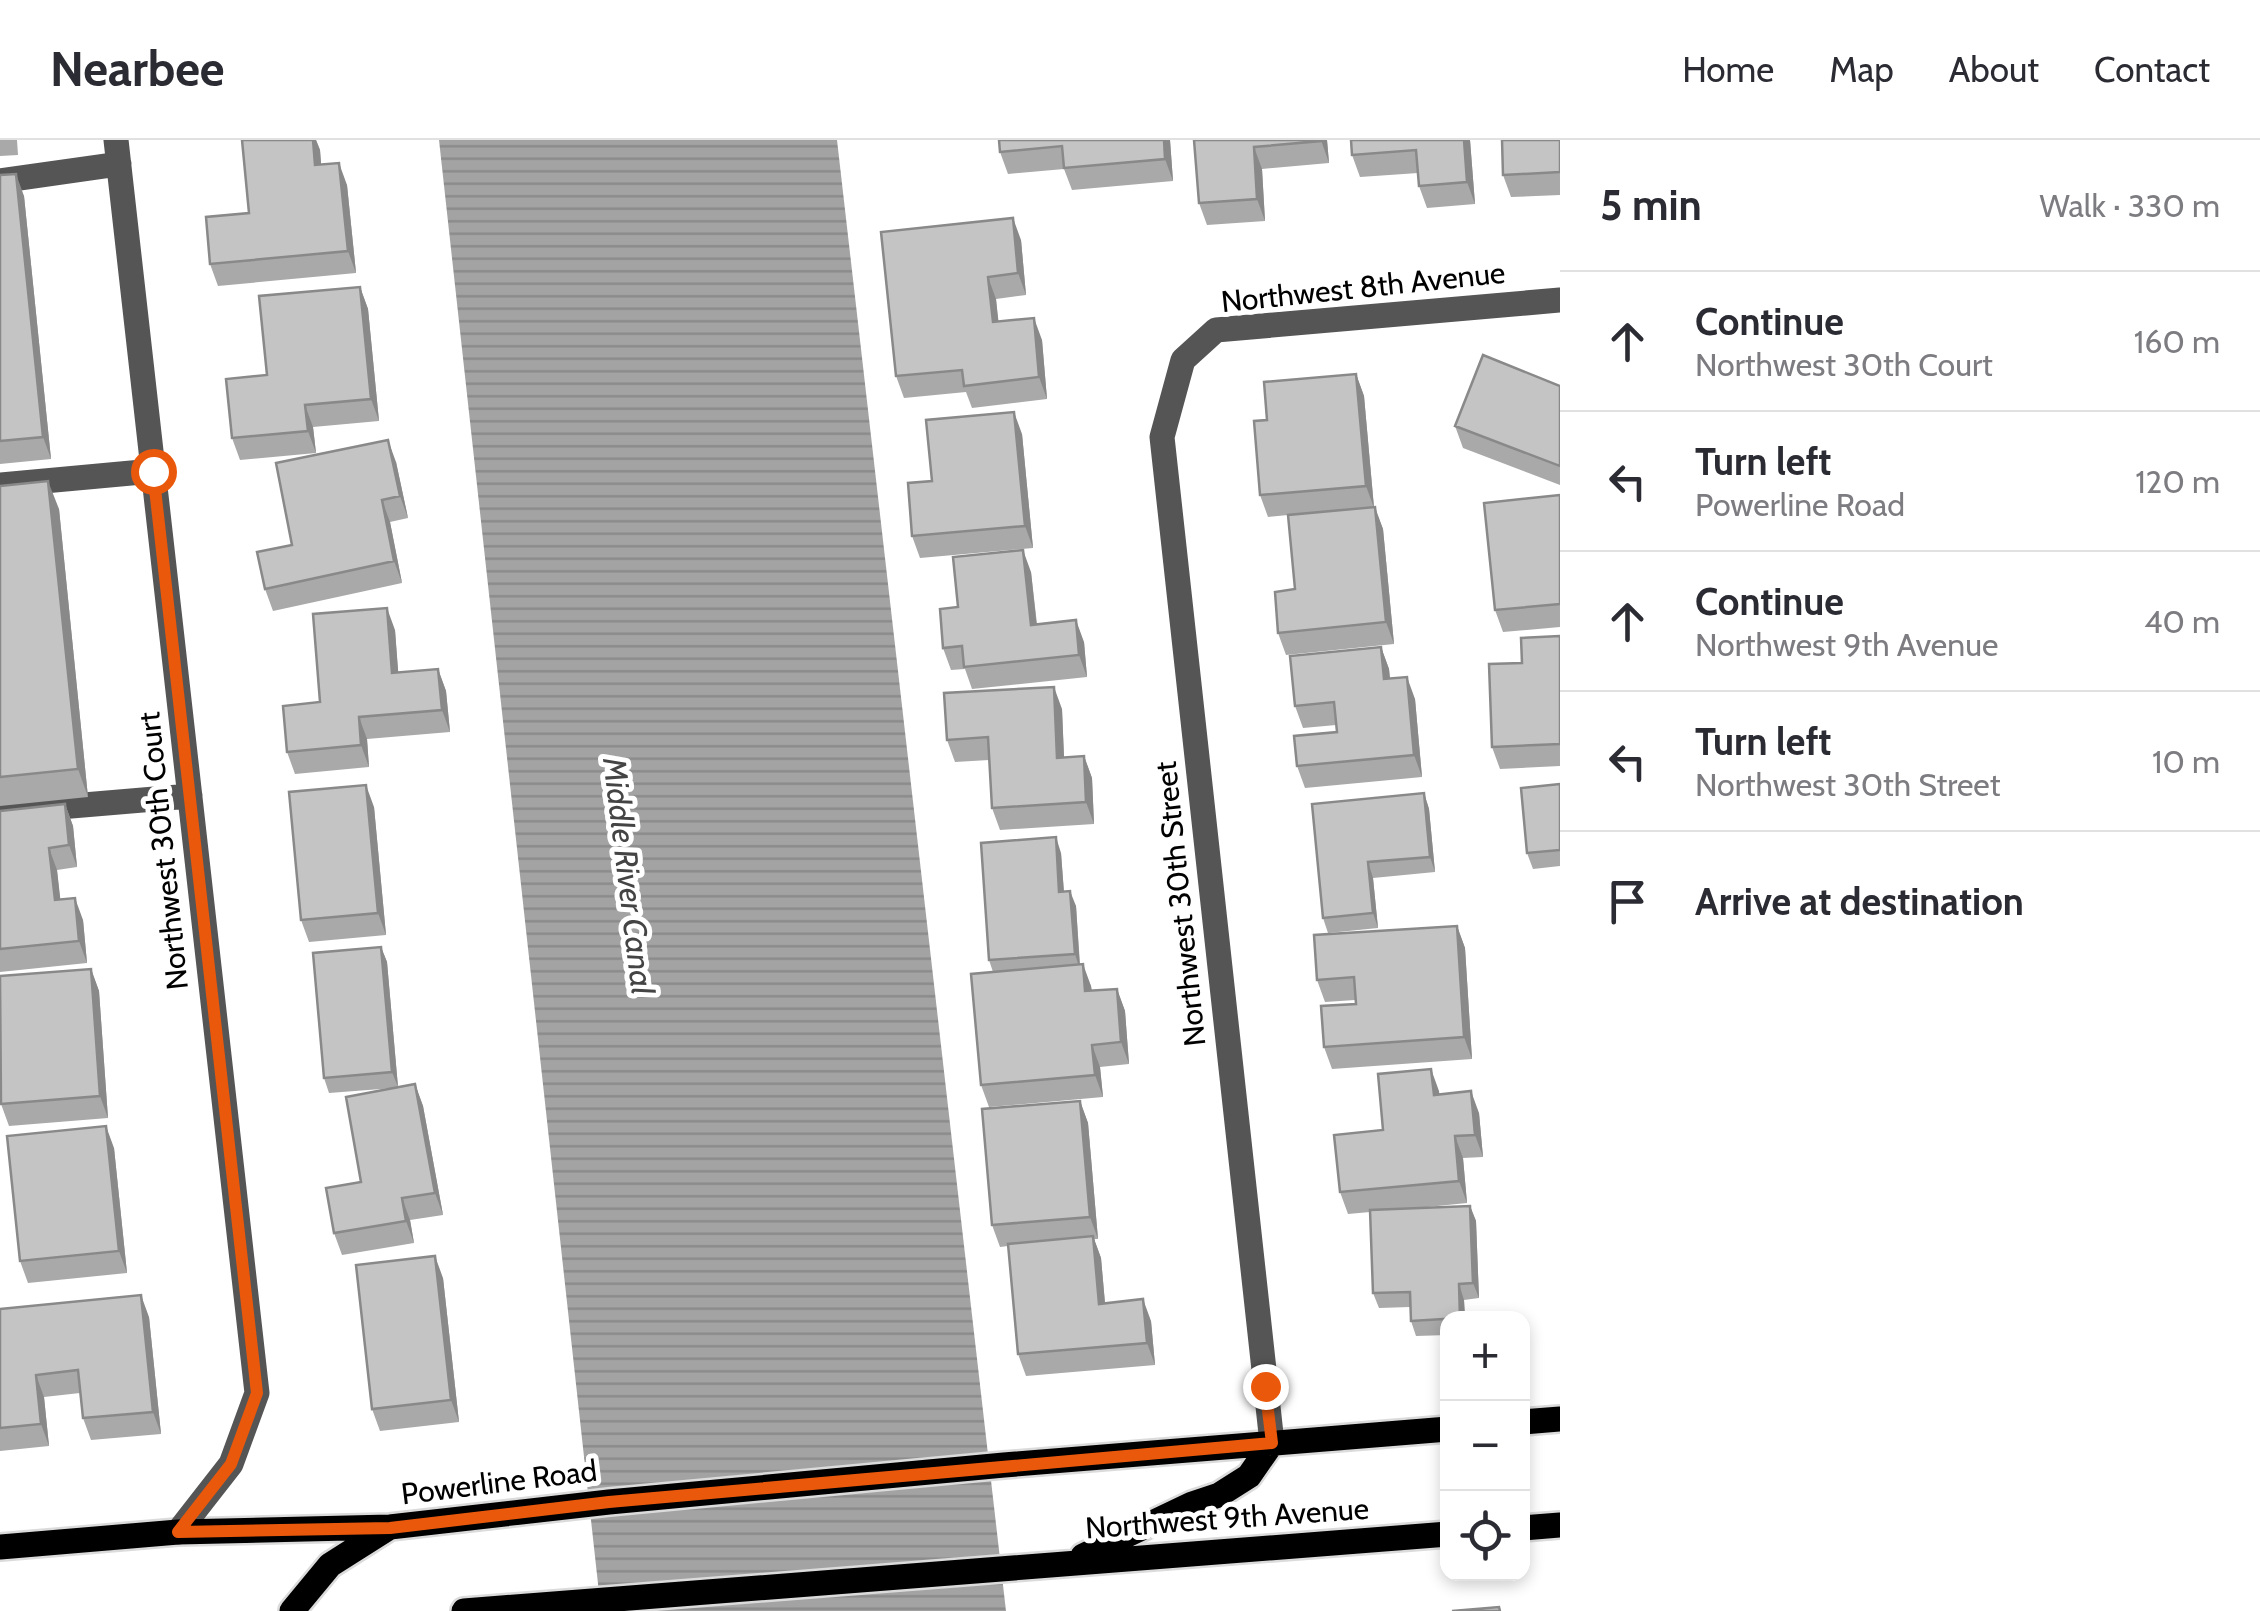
<!DOCTYPE html>
<html lang="en">
<head>
<meta charset="utf-8">
<style>
	body { margin:0; font-family:Cabin,sans-serif; background:#f7f7f7; color:#2b2b33 }
	.controls { position:absolute; right:30px; bottom:30px; display:grid; overflow:hidden; border-radius:20px; box-shadow:0 5px 15px #0003 }
	.controls button { width:90px; height:90px; display:grid; place-items:center; padding:0; border:0; border-bottom:2px solid #e1e1e2; background:#fff; color:#2b2b33; font:50px sans-serif }
	.stop { position:absolute; width:30px; height:30px; margin:-22px; border:8px solid #ea580c; border-radius:50%; background:#fff }
	.stop.end { background:#ea580c; border-color:#fff; box-shadow:0 2px 10px #0008 }
	.list { margin:0; padding:0; list-style:none }
	h2 { display:flex; justify-content:space-between; align-items:center; height:130px; margin:0; padding:0 40px; font-size:42px }
	h2 small { font-size:32px; font-weight:400; color:#7c7c81 }
	.list li { display:grid; grid-template-columns:65px 1fr auto; gap:30px; align-items:center; box-sizing:border-box; height:140px; padding:0 40px; border-top:2px solid #e1e1e2 }
	.list b { display:block; font-size:38px; white-space:nowrap }
	.list p { margin:0; font-size:32px; white-space:nowrap; color:#7c7c81 }
	.list em { font-size:32px; font-style:normal; color:#7c7c81 }
	.icon { flex:none; width:55px; height:55px; fill:none; stroke:currentColor; stroke-width:2; stroke-linecap:round; stroke-linejoin:round }
	.map { position:relative; flex:none; width:1560px; height:1471px; overflow:hidden }
	header { display:flex; align-items:center; gap:60px; box-sizing:border-box; height:140px; padding:0 50px; background:#fff; border-bottom:2px solid #e1e1e2 }
	header strong { font-size:48px }
	nav { display:flex; gap:55px; margin-inline-start:auto; font-size:35px }
	main { display:flex }
	aside { flex:1; background:#fff }
	.map>svg:first-child { display:block }
	.water { fill:url(#water-rules) }
	.lines { fill:none; stroke-linecap:round; stroke-linejoin:round }
	.major-casing { stroke:#dbdbdb; stroke-width:30 }
	.minor { stroke:#555; stroke-width:25 }
	.major { stroke:#000; stroke-width:25 }
	.wall { fill:#a9a9a9 }
	.shaded-wall { fill:#898989 }
	.building { fill:#c4c4c4; stroke:#898989; stroke-width:2.5 }
	.route { stroke:#ea580c; stroke-width:12 }
	.labels { text-anchor:middle; dominant-baseline:central; stroke-width:10; stroke-linejoin:round; paint-order:stroke }
	.street-label { font-size:30px; fill:#000; stroke:#fff }
	.water-label { font-size:32px; font-style:italic; fill:#444; stroke:#fff }
</style>
</head>
<body>
<header>
<strong>Nearbee</strong>
<nav><a>Home</a><a>Map</a><a>About</a><a>Contact</a></nav>
</header>
<main>
<div class="map">
<svg width="1560" height="1471" viewBox="0 0 1560 1471">
	<defs>
		<pattern id="water-rules" width="6" height="5" patternUnits="userSpaceOnUse" patternTransform="scale(2.5)"><rect width="6" height="5" fill="#a3a3a3"/><path d="M0 2.5h6" fill="none" stroke="#8b8b8b"/></pattern>
	</defs>
	<rect width="100%" height="100%" fill="#fff"/>
	<path class="water" d="M439 0H837L1006 1471H601Z"/>
	<g class="lines">
		<defs>
			<path id="major" d="M1522 1282 1560 1279
				M1522 1388 1560 1385
				M0 1407 178 1392 390 1387 609 1362 1004 1325 1448 1289
				M1083 1416 1192 1364 1219 1355 1249 1336 1272 1303
				M292 1471 330 1425 390 1387
				M464 1471 1448 1394"/>
		</defs>
		<use href="#major" class="major-casing"/>
		<path class="minor" d="M116 0 257 1253 231 1324 178 1392
			M0 41 119 24
			M0 345 153 331
			M0 672 190 656
			M1272 1303 1162 297 1183 220 1216 190 1560 160"/>
		<use href="#major" class="major"/>
	</g>
	<path class="wall" d="M0 0H17L18 15 0 16Z
		M242 0H316L320 10 321 25 347 45 356 133 218 146 210 124 249 73Z
		M999 0H1170L1173 41 1072 50 1064 29 1008 34 1000 12Z
		M1194 0H1327L1329 23 1262 29 1265 81 1207 85 1199 63Z
		M1470 0 1475 64 1427 68 1419 46 1418 33 1360 37 1352 15Z
		M1560 0V55L1511 57 1503 35Z
		M0 35 24 56 51 319 0 324Z
		M1021 100 1026 155 996 159 998 181 1042 200 1047 259 972 268 966 252 904 258 896 236Z
		M360 147 368 169 379 281 313 287 316 313 240 320 232 298 267 235Z
		M1356 234 1364 256 1374 367 1383 389 1394 504 1286 515 1278 493 1295 449 1288 375 1268 377 1260 355 1267 280Z
		M1560 246V345L1463 308 1455 286Z
		M1022 294 1033 408 920 418 912 396 932 341Z
		M396 322 408 378 390 382 402 443 273 471 265 449 292 405Z
		M0 346 59 369 88 657 0 666Z
		M1560 355V487L1503 492 1495 470Z
		M1031 432 1037 484 1084 502 1087 537 972 549 965 529 951 530 943 508 958 467Z
		M395 490 398 532 438 529 446 551 450 592 367 599 369 627 295 634 287 612 320 562Z
		M1560 496V626L1500 629 1492 607 1522 523Z
		M1381 507 1389 529 1390 538 1415 559 1422 637 1305 648 1297 626 1337 592 1336 585 1303 588 1295 566Z
		M1062 569 1064 618 1084 616 1092 638 1094 684 1000 690 992 668 989 620 955 622 947 600Z
		M1560 644V726L1533 729 1527 713Z
		M1424 653 1429 669 1435 732 1373 738 1378 788 1328 793 1323 778Z
		M65 664 73 686 77 727 57 730 60 760 83 780 87 823 0 832V671Z
		M374 667 386 795 309 802 301 780Z
		M1061 713 1064 752 1076 766 1080 824 1091 846 1092 850 1117 849 1125 871 1129 924 1100 927 1103 957 989 967 981 945 993 832 989 820Z
		M1457 786 1465 808 1472 919 1332 929 1324 907 1356 864 1355 860 1325 862 1317 840Z
		M381 807 387 822 398 947 415 944 423 966 443 1075 410 1080 414 1103 342 1115 334 1093 361 1042 394 948 329 953 324 938Z
		M91 829 99 851 108 978 9 986 1 964Z
		M1439 951V954L1479 973 1483 1017 1463 1018 1467 1063 1417 1068 1470 1066 1476 1081 1479 1158 1464 1160 1465 1178H1448V1195L1416 1196 1411 1181 1410 1167 1379 1168 1373 1153 1370 1072 1348 1074 1340 1052 1383 990Z
		M1080 961 1088 983 1098 1099H1094L1101 1118 1105 1163 1151 1181 1155 1225 1026 1236 1018 1214 1008 1106 1000 1107 992 1085Z
		M114 1008 127 1133 28 1143 20 1121Z
		M443 1138 459 1282 380 1291 372 1269Z
		M0 1169 149 1177 161 1294 91 1300 83 1278 80 1253 44 1257 49 1306 0 1311Z"/>
	<path class="shaded-wall" d="M313 0H316L320 10 323 47 315 25Z
		M1164 0H1170L1173 41 1165 19Z
		M1321 0H1327L1329 23Z
		M1464 0H1470L1475 64 1467 42Z
		M1254 7 1262 29 1265 81 1257 59Z
		M339 23 347 45 356 133 348 111Z
		M16 34 24 56 51 319 43 297Z
		M1013 78 1021 100 1026 155 1018 133Z
		M988 137 996 159 1001 204 993 182Z
		M360 147 368 169 379 281 371 259Z
		M1034 178 1042 200 1047 259 1039 237Z
		M1356 234 1364 256 1374 368 1366 346Z
		M305 265 313 287 316 313 308 291Z
		M1014 272 1022 294 1033 408 1025 386Z
		M388 300 396 322 408 378 400 356Z
		M48 341 59 369 88 657 78 629Z
		M382 360 390 382 402 443 394 421Z
		M1375 367 1383 389 1394 504 1386 482Z
		M1023 410 1031 432 1039 507 1031 485Z
		M387 468 395 490 400 555 392 533Z
		M1076 480 1084 502 1087 537 1079 515Z
		M1381 507 1389 529 1392 561 1384 539Z
		M438 529 446 551 450 592 442 570Z
		M1407 537 1415 559 1422 637 1414 615Z
		M1054 547 1062 569 1065 640 1057 618Z
		M359 577 367 599 369 627 361 605Z
		M1084 616 1092 638 1094 684 1086 662Z
		M366 645 374 667 386 795 378 773Z
		M1424 653 1429 669 1435 732 1430 717Z
		M65 664 73 686 77 727 69 705Z
		M1056 697 1061 713 1065 767 1059 752Z
		M49 708 57 730 63 782 55 760Z
		M1368 722 1373 738 1378 788 1373 773Z
		M1070 751 1076 766 1080 830 1075 814Z
		M75 758 83 780 87 823 79 801Z
		M1457 786 1465 808 1472 919 1464 897Z
		M381 807 387 822 398 947 392 932Z
		M1083 824 1091 846 1093 873 1085 851Z
		M91 829 99 851 108 978 100 956Z
		M1117 849 1125 871 1129 924 1121 902Z
		M1092 905 1100 927 1103 957 1095 935Z
		M1431 929 1439 951 1442 977 1434 955Z
		M415 944 423 966 443 1075 435 1053Z
		M1471 951 1479 973 1483 1017 1475 995Z
		M1080 961 1088 983 1098 1099 1090 1077Z
		M106 986 114 1008 127 1133 119 1111Z
		M1455 996 1463 1018 1467 1063 1459 1041Z
		M402 1058 410 1080 414 1103 406 1081Z
		M1470 1066 1476 1081 1479 1158 1473 1143Z
		M1093 1096 1101 1118 1107 1186 1099 1164Z
		M435 1116 443 1138 459 1282 451 1260Z
		M1459 1144 1464 1160 1465 1178H1460Z
		M141 1155 149 1177 161 1294 153 1272Z
		M1143 1159 1151 1181 1155 1225 1147 1203Z
		M36 1235 44 1257 49 1306 41 1284Z"/>
	<path class="building" d="M242 0H313L315 25 339 23 348 111 210 124 206 77 249 73Z
		M999 0H1164L1165 19 1064 28 1062 6 1000 12Z
		M1194 0H1321V1L1254 7 1257 59 1199 63Z
		M1351 0H1464L1467 42 1419 46 1416 10 1352 15Z
		M1502 0H1560V32L1503 35Z
		M16 34 43 297 0 301V35Z
		M1013 78 1018 133 988 137 993 182 1034 178 1039 237 964 246 962 230 896 236 881 92Z
		M360 147 371 259 305 265 308 291 232 298 226 239 267 235 259 156Z
		M1483 215 1560 246V326L1455 286Z
		M1356 234 1366 346 1260 355 1254 281 1267 280 1264 242Z
		M1014 272 1025 386 912 396 908 343 932 341 926 280Z
		M388 300 400 356 382 360 394 421 265 449 257 412 292 405 276 323Z
		M48 341 78 629 0 637V346Z
		M1560 355V464L1495 470 1484 363Z
		M1375 367 1386 482 1278 493 1275 452 1295 449 1288 375Z
		M1023 410 1031 485 1076 480 1079 515 964 527 962 506 943 508 940 469 958 467 953 417Z
		M387 468 392 533 438 529 442 570 359 577 361 605 287 612 283 566 320 562 313 474Z
		M1560 496V604L1492 607 1489 524 1522 523 1521 498Z
		M1381 507 1384 539 1407 537 1414 615 1297 626 1294 596 1337 592 1334 562 1295 566 1290 516Z
		M1054 547 1057 618 1084 616 1086 662 992 668 988 597 947 600 944 553Z
		M1560 644V710L1527 713 1521 648Z
		M366 645 378 773 301 780 289 652Z
		M1424 653 1430 717 1368 722 1373 773 1323 778 1312 664Z
		M65 664 69 705 49 708 55 760 75 758 79 801 0 809V671Z
		M1056 697 1059 752 1070 751 1075 814 989 820 981 703Z
		M1457 786 1464 897 1324 907 1321 866 1356 864 1354 837 1317 840 1314 795Z
		M381 807 392 932 324 938 313 813Z
		M1083 824 1085 851 1117 849 1121 902 1092 905 1095 935 981 945 971 834Z
		M91 829 100 956 1 964 0 836Z
		M1431 929 1434 955 1471 951 1475 995 1455 996 1459 1041 1340 1052 1334 995 1383 990 1378 934Z
		M415 944 435 1053 402 1058 406 1081 334 1093 326 1048 361 1042 346 957Z
		M1080 961 1090 1077 992 1085 982 969Z
		M106 986 119 1111 20 1121 7 996Z
		M1470 1066 1473 1143 1459 1144 1460 1178 1411 1181 1410 1152 1373 1153 1370 1070Z
		M1093 1096 1099 1164 1143 1159 1147 1203 1018 1214 1008 1104Z
		M435 1116 451 1260 372 1269 356 1125Z
		M141 1155 153 1272 83 1278 78 1230 36 1235 41 1284 0 1288V1169Z
		M1499 1467 1500 1471H1452Z"/>
	<g class="lines">
		<path class="route" d="M153 331 257 1253 231 1324 178 1392 390 1388 609 1362 1272 1303 1265 1246"/>
	</g>
	<g class="labels">
		<g class="street-label">
			<text transform="translate(1363 147) rotate(-6)">Northwest 8th Avenue</text>
			<text transform="translate(163 711) rotate(-96)">Northwest 30th Court</text>
			<text transform="translate(1180 764) rotate(-96)">Northwest 30th Street</text>
			<text transform="translate(499 1342) rotate(-7)">Powerline Road</text>
			<text transform="translate(1227 1378) rotate(-4)">Northwest 9th Avenue</text>
		</g>
		<g class="water-label">
			<text transform="translate(629 736) rotate(83)">Middle River Canal</text>
		</g>
	</g>
</svg>
<div class="controls">
<button>+</button>
<button>−</button>
<button><svg class="icon" aria-label="locate" viewBox="0 0 24 24"><circle cx="12" cy="12" r="6"/><path d="M12 2v4M12 18v4M2 12h4M18 12h4"/></svg></button>
</div>
<div class="stop" style="left:153px;top:331px"></div>
<div class="stop end" style="left:1265px;top:1246px"></div>
</div>
<aside>
<h2>5 min<small>Walk · 330 m</small></h2>
<ul class="list">
<li><svg class="icon" aria-label="ahead" viewBox="0 0 24 24"><path d="M12 20V5M6 11l6-6 6 6"/></svg><div><b>Continue</b><p>Northwest 30th Court</p></div><em>160 m</em></li>
<li><svg class="icon" aria-label="left" viewBox="0 0 24 24"><path d="M17 20v-9H6M10 6l-5 5 5 5"/></svg><div><b>Turn left</b><p>Powerline Road</p></div><em>120 m</em></li>
<li><svg class="icon" aria-label="ahead" viewBox="0 0 24 24"><path d="M12 20V5M6 11l6-6 6 6"/></svg><div><b>Continue</b><p>Northwest 9th Avenue</p></div><em>40 m</em></li>
<li><svg class="icon" aria-label="left" viewBox="0 0 24 24"><path d="M17 20v-9H6M10 6l-5 5 5 5"/></svg><div><b>Turn left</b><p>Northwest 30th Street</p></div><em>10 m</em></li>
<li><svg class="icon" aria-label="arrive" viewBox="0 0 24 24"><path d="M6 21V4h12l-3 4 3 4H6"/></svg><div><b>Arrive at destination</b></div></li>
</ul>
</aside>
</main>
</body>
</html>
